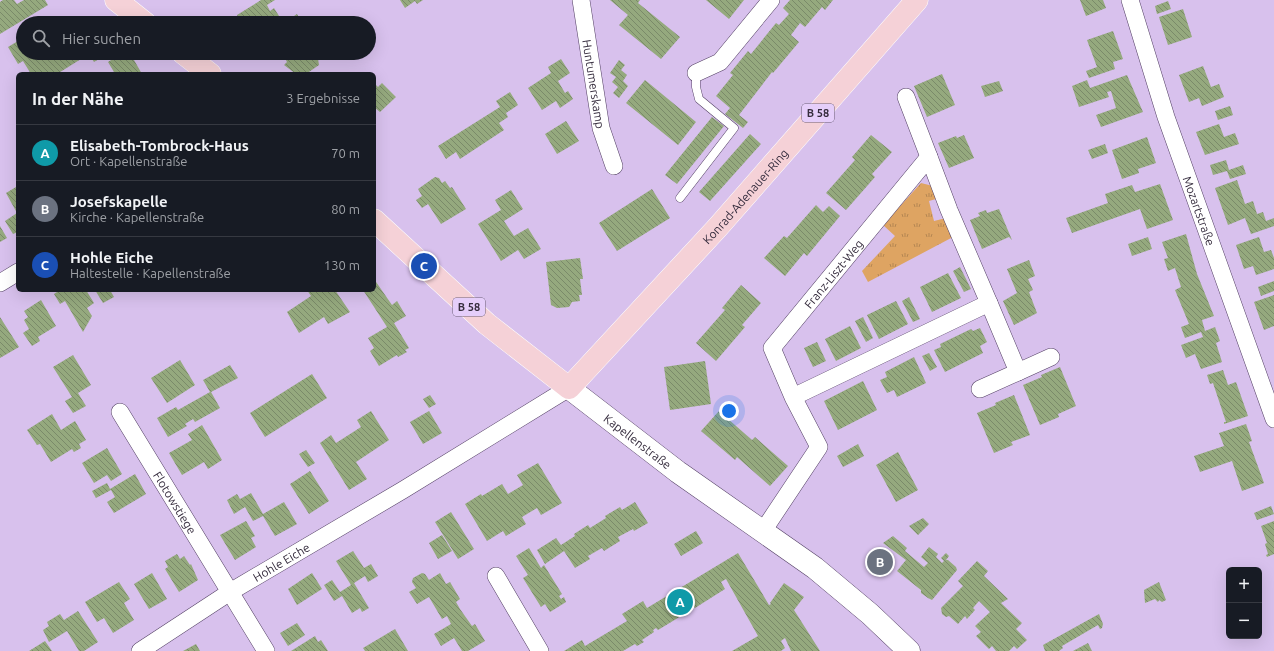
<!DOCTYPE html>
<html lang="de">
<head>
<meta charset="utf-8">
<style>
	body { margin:0; font-family:Ubuntu,sans-serif; background:#20242c; color:#f1f3f6 }
	.controls { position:absolute; right:12px; bottom:12px; display:grid; overflow:hidden; border-radius:6px; box-shadow:0 4px 16px #0002 }
	.controls button { width:36px; height:36px; display:grid; place-items:center; padding:0; border:0; border-bottom:1px solid #363941; background:#171b24; color:#f1f3f6; font:20px sans-serif }
	.you { position:absolute; left:729px; top:411px; width:14px; height:14px; margin:-10px; border:3px solid #fff; border-radius:50%; background:#1a73e8; box-shadow:0 0 0 6px #1a73e833 }
	.badge { display:grid; place-items:center; width:26px; height:26px; border-radius:50%; background:#59782d; color:#fff; font-size:13px; font-weight:700 }
	.pin { position:absolute; translate:-50% -50%; border:2px solid #fff; box-shadow:0 1px 4px #0006 }
	.list { margin:0; padding:0; list-style:none }
	h2 { display:flex; justify-content:space-between; align-items:center; height:52px; margin:0; padding:0 16px; font-size:17px }
	h2 small { font-size:13px; font-weight:400; color:#9ea1a6 }
	.list li { display:grid; grid-template-columns:26px 1fr auto; gap:12px; align-items:center; box-sizing:border-box; height:56px; padding:0 16px; border-top:1px solid #363941 }
	.list b { display:block; font-size:15px; white-space:nowrap }
	.list p { margin:0; font-size:13px; white-space:nowrap; color:#9ea1a6 }
	.list em { font-size:13px; font-style:normal; color:#9ea1a6 }
	.icon { flex:none; width:22px; height:22px; fill:none; stroke:currentColor; stroke-width:2; stroke-linecap:round; stroke-linejoin:round }
	.map { position:relative; flex:none; width:1274px; height:651px; overflow:hidden }
	.search { position:absolute; background:#171b24; box-shadow:0 4px 16px #0002; left:16px; top:16px; width:360px; height:44px; display:flex; align-items:center; gap:10px; box-sizing:border-box; padding:0 14px; border-radius:22px; color:#9ea1a6; font-size:15px }
	.panel { position:absolute; background:#171b24; box-shadow:0 4px 16px #0002; left:16px; top:72px; width:360px; height:220px; border-radius:6px }
	.map>svg:first-child { display:block }
	.park { fill:url(#park-tufts) }
	.building { fill:url(#building-back-hatch) }
	.lines { fill:none; stroke-linecap:round; stroke-linejoin:round }
	.service-casing { stroke:#544165; stroke-width:9 }
	.minor-casing { stroke:#544165; stroke-width:18 }
	.secondary-casing { stroke:#544165; stroke-width:23 }
	.primary-casing { stroke:#fff; stroke-width:23 }
	.service { stroke:#fff; stroke-width:8 }
	.minor { stroke:#fff; stroke-width:17 }
	.secondary { stroke:#fff; stroke-width:22 }
	.primary { stroke:#f5d1d7; stroke-width:22 }
	.labels { text-anchor:middle; dominant-baseline:central; stroke-width:3.5; stroke-linejoin:round; paint-order:stroke }
	.shield { fill:#e5cefa; stroke:#6a5d76; stroke-width:1 }
	.shield-label { font-size:11px; font-weight:bold; fill:#362d3e }
	.street-label { font-size:12px; fill:#362d3e; stroke:#e5cefa }
</style>
</head>
<body>
<div class="map">
<svg width="1274" height="651" viewBox="0 0 1274 651">
	<defs>
		<pattern id="park-tufts" width="24" height="20" patternUnits="userSpaceOnUse"><rect width="24" height="20" fill="#dea462"/><path d="M3 7l-1-3M5 7V3M7 7l1-3M15 17l-1-3M17 17v-4M19 17l1-3" fill="none" stroke="#b58652"/></pattern>
		<pattern id="building-back-hatch" width="6" height="6" patternUnits="userSpaceOnUse"><rect width="6" height="6" fill="#95a97e"/><path d="M-1 5l2 2M0 0l6 6M5-1l2 2" fill="none" stroke="#7a8a69"/></pattern>
	</defs>
	<rect width="100%" height="100%" fill="#d8c1ed"/>
	<path class="park" d="M921 183 933 186 936 199 929 201 934 221 946 218 953 237 868 282 862 271 895 236 883 225Z"/>
	<path class="building" d="M3 0H14L17 4 24 0H45L48 5 0 34V2Z
		M261 0H275L267 5 270 11 274 8 279 16 269 23H241L237 15Z
		M400 0H423L417 4 415 1 405 8Z
		M610 0H640L638 3 680 37 661 59 619 25 628 15Z
		M706 0H744L729 19Z
		M790 0H833L825 10 822 7 805 27 800 23 791 35 799 42 773 73 772 72 739 115 748 122 743 128 725 114 730 108 716 96 733 75 730 73 748 51 751 54 776 23 779 25 789 14 783 8Z
		M1080 0H1103L1106 8 1086 16Z
		M1168 1 1171 9 1157 14 1155 6Z
		M1183 9 1192 37 1168 45 1159 17Z
		M297 14 301 21 299 23H285V22Z
		M1113 31 1123 59 1113 62 1115 69 1089 78 1086 71 1097 67 1087 40Z
		M23 38V53H109L94 62 89 54 57 74H31L23 61 18 64 8 47Z
		M122 53H130L142 74H110L114 72 108 62Z
		M282 53H317L319 65 306 74H296L284 65 287 62Z
		M561 59 570 73 558 81 565 93 568 91 573 99 560 108 556 101 542 110 528 88 551 73 548 67Z
		M619 60 625 65 621 70 627 75 623 81 628 86 619 98 613 93 618 87 612 82 616 77 610 73Z
		M1203 66 1211 87 1219 84 1224 97 1202 106 1199 98 1189 102 1179 75Z
		M942 74 955 105 927 117 914 86Z
		M1127 75 1143 112 1101 127 1096 115 1116 108 1111 91 1107 92 1109 97 1079 107 1072 86 1087 80 1090 88Z
		M645 80 696 122 678 145 626 103Z
		M999 81 1003 91 985 97 981 86Z
		M374 83 378 87 382 83 396 97 380 112 374 107Z
		M510 92 518 105 506 113 508 117 499 123 504 130 460 159 456 152 446 159 438 146 500 107 496 101Z
		M1230 106 1233 115 1218 120 1215 111Z
		M712 117 724 126 677 184 665 175Z
		M566 121 579 141 557 154 545 134Z
		M1219 124 1224 137 1235 133 1239 144 1205 155 1196 132Z
		M750 134 761 144 710 201 699 192Z
		M871 135 892 152 872 174 875 177 846 210 826 193 855 160 852 157Z
		M964 135 974 158 949 168 938 143 956 136 957 138Z
		M1147 137 1156 163 1138 169 1139 173 1122 179 1112 150Z
		M1105 144 1108 153 1092 159 1088 150Z
		M1226 160 1229 170 1243 165 1246 174 1230 179 1227 171 1213 175 1210 165Z
		M435 177 439 178 442 183 445 181 450 188 452 187 466 209 441 224 428 204 422 208 416 200 422 196 418 189Z
		M1237 180 1245 204 1253 201 1257 214 1263 212 1266 221 1274 218V226L1251 234 1245 218 1228 225 1215 188Z
		M1160 184 1173 220 1147 229 1140 209 1072 233 1066 218 1108 203 1105 194 1132 185 1135 192Z
		M16 187 18 190V232L13 234 5 221 17 213 6 193Z
		M652 189 670 218 617 251 599 223Z
		M511 190 523 209 504 221 514 236 528 228 541 249 524 259 518 250 501 261 478 224 501 210 495 200Z
		M816 205 823 212 829 206 840 216 807 256 804 253 785 276 764 258 784 236 787 238Z
		M999 209 1012 240 1009 237 982 249 970 220 980 216 978 213 986 210 987 213Z
		M0 226 7 238 0 242Z
		M1186 234 1197 274 1214 316 1202 320 1205 331 1215 327 1220 341 1216 343 1222 362 1201 369 1195 354 1186 358 1181 345 1203 337 1201 332 1185 338 1181 327 1189 324 1175 290 1181 287 1175 268 1168 271 1164 259 1168 258 1162 242Z
		M1148 237 1152 249 1132 256 1128 244Z
		M1259 237 1264 252 1271 250 1274 258V269L1256 275 1253 266 1244 269 1236 245Z
		M580 258 583 279H580L582 295H579L580 301 572 302 569 307 557 308 551 305 546 262Z
		M1029 260 1035 276 1028 279 1033 290 1029 292 1037 313 1014 325 1003 301 1017 293 1007 269Z
		M960 267 971 289 964 292 953 271Z
		M948 273 961 298 932 312 920 287Z
		M374 279 392 305 397 301 406 316 394 323 409 348 405 350 407 352 398 357 397 355 379 366 370 351 374 348 368 338 387 327 363 290H374Z
		M1274 281V291L1261 296 1258 287Z
		M741 285 761 303 742 325 745 327 716 361 696 343 725 310 722 308Z
		M60 290H86L94 303 87 308 92 316 83 332 65 301 60 304 54 294Z
		M95 290H110L114 297 103 303Z
		M307 290H335L350 312 328 324 324 317 299 333 287 312 311 296Z
		M1274 295V326L1264 330 1254 302Z
		M909 297 920 319 913 322 902 301Z
		M41 300 56 326 38 337 40 341 32 346 23 333 29 329 24 320 28 317 24 311Z
		M896 301 908 324 879 339 867 315Z
		M0 317 19 347 0 358Z
		M863 317 873 338 866 342 855 321Z
		M850 326 861 348 836 361 825 339Z
		M980 328 987 342 980 346 983 353 945 372 934 350 941 347 940 344 971 329 973 331Z
		M817 342 826 361 813 367 804 348Z
		M929 353 937 367 930 371 922 356Z
		M73 355 91 385 78 393 86 406 73 413 65 401 72 397 53 367Z
		M914 357 926 383 897 397 894 390 887 393 880 380 887 377 885 372Z
		M180 360 195 385 167 403 151 378Z
		M705 361 711 404 670 410 664 367Z
		M230 365 238 378 211 392 220 408 195 422 193 419 185 424 187 426 168 437 157 418 176 407 178 410 210 392 203 380Z
		M1060 367 1076 406 1058 414 1059 417 1040 425 1023 385 1042 377 1041 375Z
		M1223 370 1228 385 1236 382 1248 416 1224 424V422H1226L1213 383 1210 384 1207 375Z
		M312 374 327 398 265 437 250 413Z
		M863 381 877 410 838 430 824 401Z
		M430 395 436 404 429 408 423 399Z
		M1014 395 1030 435 1011 442 1013 445 994 453 977 413 996 405 995 403Z
		M371 411 389 440 356 462 367 479 349 490 320 443 331 435 336 443 361 427 357 420Z
		M429 411 442 433 423 444 410 422Z
		M719 411 752 440 755 437 788 466 770 486 737 457 735 460 701 431Z
		M52 414 61 430 75 421 86 440 79 444 81 448 74 452 72 449 51 462 40 444 37 445 27 430Z
		M1246 424 1252 441 1249 442 1264 483 1242 491 1232 461 1200 472 1194 456 1224 446 1219 433Z
		M202 425 222 460 208 469 204 462 182 475 169 453 192 440 188 434Z
		M858 444 864 456 843 467 837 456Z
		M107 448 122 474 111 481 107 475 94 483 82 463Z
		M306 450 315 463 308 467 299 454Z
		M898 452 918 490 896 502 876 465Z
		M538 463 562 503 541 515 537 508 522 517 526 524 506 536 503 531 487 541 465 504 481 494 482 496 502 484 508 494 523 485 517 475Z
		M310 471 329 501 309 514 290 484Z
		M135 474 146 494 114 513 107 502 115 497 111 490 96 498 92 491 107 483 110 489Z
		M251 493 263 514 284 502 297 524 275 536 263 516 253 521 245 507 234 514 227 500 237 494 240 499Z
		M635 502 648 523 634 531 633 529 618 537 620 541 604 551 602 548 588 556 590 559 575 568 564 551 545 564 537 550 556 538 561 545 575 536 574 534 588 525 590 528 606 518 605 516 620 507 622 510Z
		M1271 506 1274 514 1257 520 1254 513Z
		M451 512 474 549 458 559 435 522Z
		M923 518 929 524 918 535 909 526Z
		M246 521 255 536 251 538 256 547 235 560 220 535Z
		M1274 521V554L1267 557 1266 555 1268 554 1265 544 1267 543 1261 526Z
		M696 531 703 543 681 556 674 544Z
		M442 535 452 551 438 559 429 543Z
		M893 536 907 548 905 551 924 567 928 563 921 557 929 547 938 554 936 557 942 563 944 561 941 558 946 553 949 556 946 560H948L956 567 957 570 932 600 928 598 921 593V590L897 571 906 560 883 543Z
		M529 548 541 568 544 565 562 594 559 596 561 599 564 597 566 602 550 612 545 604 541 607 523 578 528 575 516 556Z
		M353 551 364 568 371 564 378 576 368 582 365 576 354 583 369 608 362 612 360 608 352 613 342 596 334 601 324 585 332 580 340 592 351 585 336 561Z
		M880 552 888 553 890 557 888 560 890 562 880 572 878 571 876 573 870 567 872 565 870 563Z
		M738 553 769 605 771 604 770 603 784 583 804 597 794 610 820 651H791L785 638 781 641 785 648 781 651H732L758 636 726 579 721 582 725 589 695 608 693 606 690 608 691 610 658 630 656 628 653 630 654 632 642 640 644 642 637 646 635 644 623 651H564L582 640 585 646 627 621 622 614 643 601 647 608Z
		M177 554 180 559 184 556 190 565 191 564 198 580 179 592 165 569 168 567 165 561Z
		M977 561 988 571 984 576 1008 599 1001 603 1022 623 1016 629 1027 640 1017 649 1014 646 1009 651H996L992 646 989 649 976 636 981 632 975 626 990 612 979 601 973 608 975 610 967 619 965 616 958 624 949 616 946 617 942 614 941 608 963 586 958 581Z
		M152 573 167 599 149 609 134 584Z
		M312 573 322 589 297 605 288 589Z
		M422 573 425 574 429 580 440 573 446 584 450 582 460 599 456 602 460 609 472 626 475 624 485 641 468 651H462L454 638 441 646 434 634 451 624 447 616 442 619 429 597 417 604 409 592 416 588 412 582 413 578Z
		M119 582 130 599 124 603 134 620 113 633 104 618 97 622 85 602Z
		M1159 582 1166 600 1162 602 1159 600 1158 602 1155 599 1145 603 1144 590Z
		M78 611 98 642 84 651H79L67 631 49 642 43 630 49 626 47 622 60 614 64 620Z
		M1099 614 1103 624 1102 628 1100 629 1098 625 1062 646 1063 648 1059 651H1045L1043 645Z
		M297 623 305 635 288 646 280 633Z
		M395 629 408 651H365L363 648Z
		M315 636 318 642 321 640 328 651H291Z
		M45 641 52 651H29Z
		M1088 643 1092 651H1073Z
		M196 644 200 651H183Z"/>
	<g class="lines">
		<defs>
			<path id="service" d="M680 198 734 128 699 99 696 87V73"/>
			<g id="minor">
				<path id="s1" d="M581 0 601 128 614 166"/>
				<path id="s2" d="M1130 0 1166 117 1274 419"/>
				<path d="M696 73 720 62 771 0"/>
				<path d="M906 97 929 157"/>
				<path d="M0 283 18 272"/>
				<path d="M989 303 1018 372 1051 357"/>
				<path d="M980 389 1018 372"/>
				<path id="s3" d="M120 412 266 651"/>
				<path id="s4" d="M763 531 819 447 793 397 772 348 929 157 949 210 989 303 793 397"/>
				<path d="M496 576 540 651"/>
				<path id="s5" d="M140 651 230 592 403 490 569 388"/>
			</g>
			<g id="secondary">
				<path id="s6" d="M569 388 678 472 815 568 870 614 909 651"/>
			</g>
			<g id="primary">
				<path d="M116 0 145 23"/>
				<path d="M183 53 210 74"/>
				<path id="s7" d="M374 220 487 324 569 388 718 227 917 0"/>
			</g>
		</defs>
		<use href="#service" class="service-casing"/>
		<use href="#minor" class="minor-casing"/>
		<use href="#secondary" class="secondary-casing"/>
		<use href="#primary" class="primary-casing"/>
		<use href="#service" class="service"/>
		<use href="#minor" class="minor"/>
		<use href="#secondary" class="secondary"/>
		<use href="#primary" class="primary"/>
	</g>
	<g class="labels">
		<g class="shield">
			<rect x="802" y="104" width="32" height="18" rx="3"/>
			<rect x="453" y="298" width="32" height="18" rx="3"/>
		</g>
		<g class="shield-label">
			<text x="818" y="113">B 58</text>
			<text x="469" y="307">B 58</text>
		</g>
		<g class="street-label">
			<text stroke="none"><textPath href="#s1" startOffset="85">Huntumerskamp</textPath></text>
			<text stroke="none"><textPath href="#s7" startOffset="518">Konrad-Adenauer-Ring</textPath></text>
			<text stroke="none"><textPath href="#s2" startOffset="222">Mozartstraße</textPath></text>
			<text stroke="none"><textPath href="#s4" startOffset="307">Franz-Liszt-Weg</textPath></text>
			<text stroke="none"><textPath href="#s6" startOffset="87">Kapellenstraße</textPath></text>
			<text stroke="none"><textPath href="#s3" startOffset="106">Flotowstiege</textPath></text>
			<text stroke="none"><textPath href="#s5" startOffset="167">Hohle Eiche</textPath></text>
		</g>
	</g>
</svg>
<div class="controls">
<button>+</button>
<button>−</button>
</div>
<div class="you"></div>
<div class="pin badge" style="left:680px;top:602px;background:#0f9aa8">A</div>
<div class="pin badge" style="left:880px;top:562px;background:#6b7280">B</div>
<div class="pin badge" style="left:424px;top:266px;background:#1a4fb4">C</div>
<div class="search"><svg class="icon" aria-label="search" viewBox="0 0 24 24"><circle cx="10" cy="10" r="6"/><path d="M15 15l6 6"/></svg>Hier suchen</div>
<section class="panel">
<h2>In der Nähe<small>3 Ergebnisse</small></h2>
<ul class="list">
<li><span class="badge" style="background:#0f9aa8">A</span><div><b>Elisabeth-Tombrock-Haus</b><p>Ort · Kapellenstraße</p></div><em>70 m</em></li>
<li><span class="badge" style="background:#6b7280">B</span><div><b>Josefskapelle</b><p>Kirche · Kapellenstraße</p></div><em>80 m</em></li>
<li><span class="badge" style="background:#1a4fb4">C</span><div><b>Hohle Eiche</b><p>Haltestelle · Kapellenstraße</p></div><em>130 m</em></li>
</ul>
</section>
</div>
</body>
</html>
